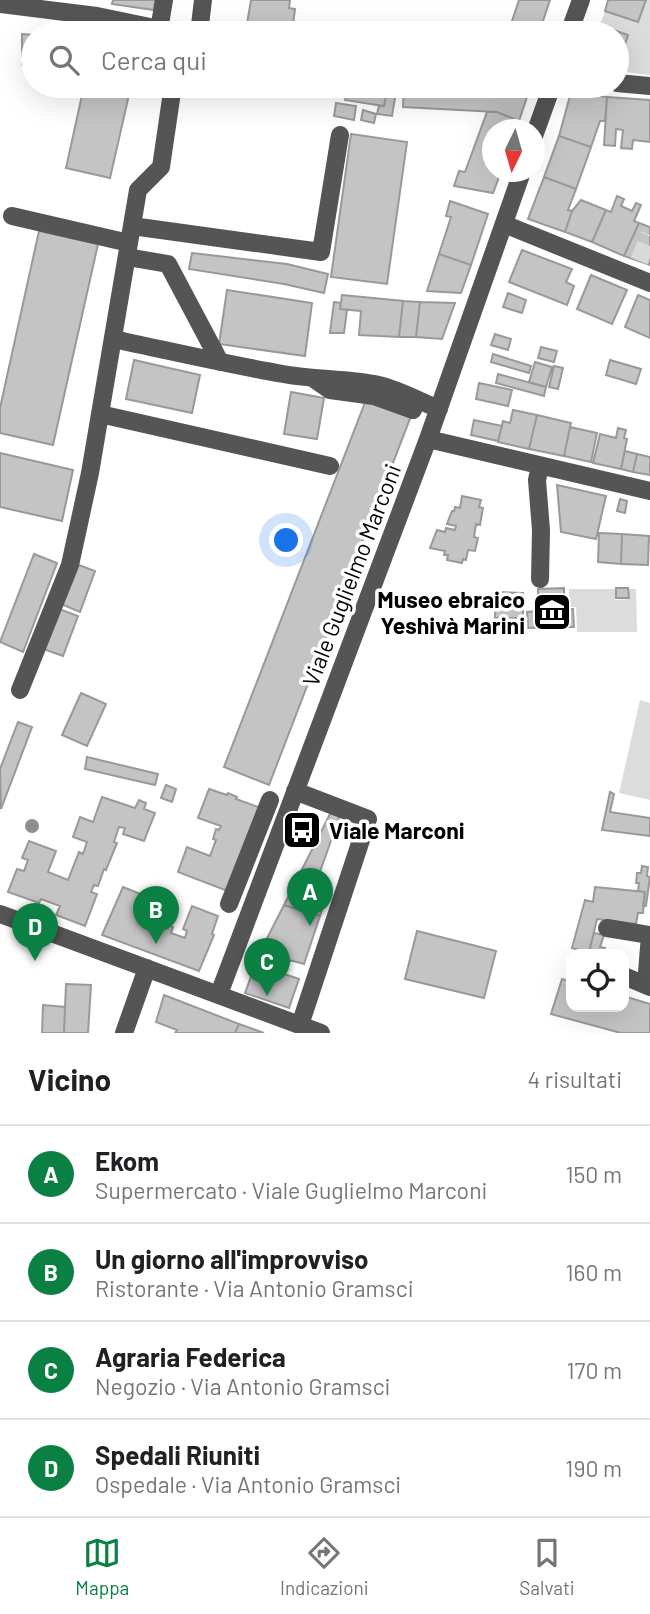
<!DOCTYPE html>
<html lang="it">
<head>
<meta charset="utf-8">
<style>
	body { margin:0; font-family:Barlow,sans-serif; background:#f2f2f2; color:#202124 }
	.controls { position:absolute; right:21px; bottom:21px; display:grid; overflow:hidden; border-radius:14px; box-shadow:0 7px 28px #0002 }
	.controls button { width:63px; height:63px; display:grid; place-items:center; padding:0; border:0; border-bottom:2px solid #e0e0e0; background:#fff; color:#202124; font:35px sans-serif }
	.compass { position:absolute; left:482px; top:119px; width:63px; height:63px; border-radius:50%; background:#fff; box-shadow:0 7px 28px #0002; rotate:185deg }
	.you { position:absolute; left:287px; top:541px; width:24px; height:24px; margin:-18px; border:5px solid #fff; border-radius:50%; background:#1a73e8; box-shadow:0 0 0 10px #1a73e833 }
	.badge { display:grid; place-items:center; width:46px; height:46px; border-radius:50%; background:#0b8043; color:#fff; font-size:23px; font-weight:700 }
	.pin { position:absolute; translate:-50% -58px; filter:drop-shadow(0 2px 4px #0008) }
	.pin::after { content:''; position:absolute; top:37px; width:24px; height:21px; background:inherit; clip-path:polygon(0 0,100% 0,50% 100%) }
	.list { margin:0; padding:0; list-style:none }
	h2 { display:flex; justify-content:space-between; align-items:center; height:91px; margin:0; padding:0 28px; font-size:30px }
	h2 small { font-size:23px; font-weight:400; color:#757577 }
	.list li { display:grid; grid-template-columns:46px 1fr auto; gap:21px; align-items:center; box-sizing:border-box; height:98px; padding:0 28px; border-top:2px solid #e0e0e0 }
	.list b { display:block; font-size:26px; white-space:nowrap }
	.list p { margin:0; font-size:23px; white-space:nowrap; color:#757577 }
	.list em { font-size:23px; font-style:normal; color:#757577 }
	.icon { flex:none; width:38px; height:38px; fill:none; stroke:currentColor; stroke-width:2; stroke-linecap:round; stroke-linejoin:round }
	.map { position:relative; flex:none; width:650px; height:1033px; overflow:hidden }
	.search { position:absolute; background:#fff; box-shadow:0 7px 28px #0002; left:21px; right:21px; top:21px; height:77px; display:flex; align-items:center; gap:18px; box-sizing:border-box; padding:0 24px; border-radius:38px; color:#757577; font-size:26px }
	.sheet { height:483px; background:#fff }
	nav { display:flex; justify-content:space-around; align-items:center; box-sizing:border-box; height:98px; border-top:2px solid #e0e0e0; background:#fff; font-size:19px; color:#757577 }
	nav a { display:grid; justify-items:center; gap:4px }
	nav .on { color:#0b8043 }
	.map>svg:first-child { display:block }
	.green { fill:#dcdcdc }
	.building { fill:#c4c4c4; stroke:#999; stroke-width:2 }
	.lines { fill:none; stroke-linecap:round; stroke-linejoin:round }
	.minor-tunnel { stroke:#d9d9d9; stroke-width:18; stroke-dasharray:18 9; stroke-linecap:butt }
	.minor { stroke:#555; stroke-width:18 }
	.tree { fill:#8f8f8f }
	.labels { text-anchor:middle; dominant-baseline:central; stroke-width:7; stroke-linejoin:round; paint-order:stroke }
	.street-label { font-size:23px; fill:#000; stroke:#fff }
	.poi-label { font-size:23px; font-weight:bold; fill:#000; stroke:#fff; text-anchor:end }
</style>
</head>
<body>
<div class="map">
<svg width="650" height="1033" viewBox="0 0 650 1033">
	<rect width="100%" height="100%" fill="#fff"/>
	<path class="green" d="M646 0H650V75L617 71 627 35 600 25 605 11 638 22Z
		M615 589V600L629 599V589H636L637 632H577L576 607H569V589Z
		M640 700 650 703V800L619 793Z"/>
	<path class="building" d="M113 0H155L154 10 112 4Z
		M251 0H290L289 8 295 9 292 32 275 29V26L263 24V27L247 24Z
		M519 0H550L539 33H508Z
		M608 0H646L638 22 605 11Z
		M600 25 628 35 617 70V33H597Z
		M98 26 133 33H96Z
		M467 26 493 28 492 33H466Z
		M22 34 33 35V66L22 65Z
		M84 86H131L110 178 66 168Z
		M262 86H309L307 95Z
		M349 86H388L384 106 345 100Z
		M404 86H504L530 88 519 121 497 112 403 107Z
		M387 90 396 92 392 116 377 114 379 106H384Z
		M571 92 607 97 605 121H600L591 147 559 136Z
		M607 97 650 100V142L633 140 632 149 621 148 623 130 616 129 615 146 604 145Z
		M336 103 356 106 354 120 334 116Z
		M363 110 376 114 374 123 361 120Z
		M487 112H497L519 121 516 130H492V172H501L493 193 454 186 459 171 465 172Z
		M351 134 407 142 387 284 331 277Z
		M559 136 591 147 576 189 544 177Z
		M544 177 576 189 568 210 572 211 565 232 528 219Z
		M617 196 624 199 621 206 632 211 636 203 641 205 634 221 639 223 624 256 592 242 606 210 611 212Z
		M581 200 606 210 592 242 565 232 572 211Z
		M450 201 488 214 471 265 439 254 451 217 446 216Z
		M639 223 650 227V265L624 256Z
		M39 231 98 244 53 445 0 433V408Z
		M522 250 572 269 566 282 574 286 567 305 509 282Z
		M192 253 287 264 328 274 324 293 284 284 189 269Z
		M439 254 471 265 461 293 427 291Z
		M591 275 627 290 612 324 577 309Z
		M227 290 312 303 305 356 219 344Z
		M508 293 526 300 522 313 503 307Z
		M342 295 403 301 399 337 359 335 361 311 340 309Z
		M638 295 650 300V338L625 327Z
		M403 301 420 302 416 337H399Z
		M334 302 341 303 340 309 347 310 344 333H330Z
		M420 302 455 303 442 339 416 337Z
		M495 334 511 339 508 350 491 345Z
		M541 347 557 351 554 362 538 358Z
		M493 354 531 366 529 373 491 362Z
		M134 360 200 375 192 413 126 399Z
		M610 360 641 369 636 384 606 375Z
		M535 362 552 367 546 387 529 382Z
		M554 366 563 368 558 389 549 387Z
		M498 374 546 387 544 396 496 383Z
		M479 383 512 390 508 406 476 399Z
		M291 392 324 398 317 439 284 434Z
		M366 400 411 416 269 785 224 767Z
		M513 410 537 415 529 449 498 442 503 421 510 423Z
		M537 415 571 423 564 456 529 449Z
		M474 420 502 426 498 441 471 435Z
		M570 427 597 433 591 462 564 456Z
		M618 428 626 430 624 438 627 439 621 469 593 463 600 434 616 438Z
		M625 451 637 454 633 472 621 469Z
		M0 453 73 470 62 521 0 507Z
		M637 454 650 457V475L633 472Z
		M557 485 606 496 596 539 561 532Z
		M462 496 481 500 479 507 483 508 480 525 476 524 474 537 478 538 475 551 468 550 466 560 463 559 462 563 447 560 448 555H444L445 551 430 548 437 530 445 532 446 528 455 530 456 526 447 524 452 511H454L455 507 460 508Z
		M620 499 627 501 625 513 617 511Z
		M599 533 622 534 621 564 598 562Z
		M622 534 649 536 648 565 621 564Z
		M34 554 57 563 23 652 0 642Z
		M76 564 95 571 80 612 61 604Z
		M564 588V609H573L574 627 528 628 527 612 538 611V589Z
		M616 588H628L629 598H616Z
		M496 592 523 593V618H495Z
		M59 609 78 616 63 656 43 649Z
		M81 693 106 704 87 746 62 735Z
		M18 722 32 727 1 809 0 769Z
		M87 757 158 774 155 785 85 769Z
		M166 785 176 789 172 802 161 798Z
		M209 789 227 795 228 793 237 797 236 799 261 808 230 892 178 872 187 847 210 856 216 840 213 839 216 829 219 830 221 826 198 818Z
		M610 792 614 794 610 812 650 818V836L602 830Z
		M102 797 135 808 139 800 146 803 144 809 155 813 144 841 123 834 125 828 119 827 114 842 117 843 106 870 104 869 98 886 94 885 91 892 97 894 85 926 56 915 60 906 41 899 39 903 8 892 17 869 24 871 28 860 22 858 29 841 56 851 48 872 68 880 79 852 83 854 87 842 73 837 80 817 93 822Z
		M331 812 340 815 314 889 327 894 320 916 284 905Z
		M642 866 648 867 647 876 650 877 646 906H643L645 892 638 891 639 883H636L637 873H641Z
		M123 887 148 897 140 919 173 927 171 933 185 938 187 931 183 929 192 906 218 916 212 934 214 935 199 971 102 935Z
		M595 887 645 892 643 913H638L636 924 597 919 589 953 572 948 585 900 593 902Z
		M284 905 320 916 304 964 260 952Z
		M417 931 496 951 484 998 405 979Z
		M594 933 604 935 600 947 605 948 603 954 589 951Z
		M260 952 276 958 274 966 281 969 285 958 290 960 284 974 299 979 289 1008 245 993Z
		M562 979 571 982V1007H624V996L650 1004V1033H621L551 1014Z
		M66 984 91 985 88 1033H64Z
		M164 995 239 1024 235 1033H175L177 1030 156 1022Z
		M43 1005 65 1007 64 1033H42Z
		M239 1024 264 1033H235Z"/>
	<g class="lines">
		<path class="minor-tunnel" d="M639 261 650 235"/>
		<path class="minor" d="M0 4 97 16 179 33
			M159 30 164 0
			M199 33 203 0
			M569 33 581 0
			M617 83 650 86
			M534 136 552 86
			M12 216 129 243
			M504 224 650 283
			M132 226 321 252 340 135
			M127 257 168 264 220 362
			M113 339C170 351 226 364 283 374 315 380 347 378 379 385 400 390 419 401 439 409
			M314 379 330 390 374 396 413 410
			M100 414 330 466
			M428 439 650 491
			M540 579 541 530 537 480 540 466
			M20 690 70 565 90 473 138 190 161 167 172 92
			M295 791 368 819 300 1025
			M229 904 270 800
			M0 914 321 1033
			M607 928 650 935 646 985
			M624 976 650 987
			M219 994 428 439 522 172
			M124 1033 147 968"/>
	</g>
	<circle class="tree" cx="32" cy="826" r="7"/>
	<defs>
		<symbol id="museum-square" viewBox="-11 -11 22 22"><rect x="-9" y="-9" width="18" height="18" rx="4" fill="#000" stroke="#fff"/><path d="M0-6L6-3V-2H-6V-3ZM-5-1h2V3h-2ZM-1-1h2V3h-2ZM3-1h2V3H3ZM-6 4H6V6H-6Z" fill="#fff"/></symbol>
		<symbol id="bus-square" viewBox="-11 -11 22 22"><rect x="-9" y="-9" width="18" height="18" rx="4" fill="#000" stroke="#fff"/><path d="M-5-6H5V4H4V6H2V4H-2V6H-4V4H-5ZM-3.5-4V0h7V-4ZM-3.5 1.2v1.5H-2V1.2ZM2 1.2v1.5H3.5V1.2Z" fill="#fff"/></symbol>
	</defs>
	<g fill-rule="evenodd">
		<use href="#museum-square" x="530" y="590" width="44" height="44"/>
		<use href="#bus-square" x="280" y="808" width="44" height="44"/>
	</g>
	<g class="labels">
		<g class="street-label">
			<text transform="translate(351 575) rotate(-69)">Viale Guglielmo Marconi</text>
		</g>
		<g class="poi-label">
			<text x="525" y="599">Museo ebraico<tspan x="525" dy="26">Yeshivà Marini</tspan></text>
			<text x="329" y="830" text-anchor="start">Viale Marconi</text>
		</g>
	</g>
</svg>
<div class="controls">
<button><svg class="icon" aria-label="locate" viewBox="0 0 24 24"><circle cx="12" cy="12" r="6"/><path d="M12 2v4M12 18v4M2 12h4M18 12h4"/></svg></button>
</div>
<svg class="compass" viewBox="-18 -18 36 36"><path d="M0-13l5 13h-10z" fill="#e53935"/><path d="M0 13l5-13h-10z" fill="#757577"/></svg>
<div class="you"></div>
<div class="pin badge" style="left:310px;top:926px">A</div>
<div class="pin badge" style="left:156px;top:944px">B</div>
<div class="pin badge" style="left:267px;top:996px">C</div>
<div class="pin badge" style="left:35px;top:961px">D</div>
<div class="search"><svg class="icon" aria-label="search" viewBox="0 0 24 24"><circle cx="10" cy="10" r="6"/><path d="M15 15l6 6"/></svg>Cerca qui</div>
</div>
<section class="sheet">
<h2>Vicino<small>4 risultati</small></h2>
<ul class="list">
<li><span class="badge">A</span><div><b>Ekom</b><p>Supermercato · Viale Guglielmo Marconi</p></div><em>150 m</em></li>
<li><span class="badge">B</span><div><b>Un giorno all'improvviso</b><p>Ristorante · Via Antonio Gramsci</p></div><em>160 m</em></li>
<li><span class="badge">C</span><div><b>Agraria Federica</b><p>Negozio · Via Antonio Gramsci</p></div><em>170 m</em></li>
<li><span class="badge">D</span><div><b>Spedali Riuniti</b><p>Ospedale · Via Antonio Gramsci</p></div><em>190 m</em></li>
</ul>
</section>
<nav>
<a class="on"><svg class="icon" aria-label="map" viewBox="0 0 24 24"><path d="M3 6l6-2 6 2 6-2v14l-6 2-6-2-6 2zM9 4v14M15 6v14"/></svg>Mappa</a>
<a><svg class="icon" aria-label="directions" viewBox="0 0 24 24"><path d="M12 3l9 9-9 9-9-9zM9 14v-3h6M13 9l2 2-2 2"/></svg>Indicazioni</a>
<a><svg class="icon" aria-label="saved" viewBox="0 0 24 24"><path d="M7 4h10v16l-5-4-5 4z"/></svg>Salvati</a>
</nav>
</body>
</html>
